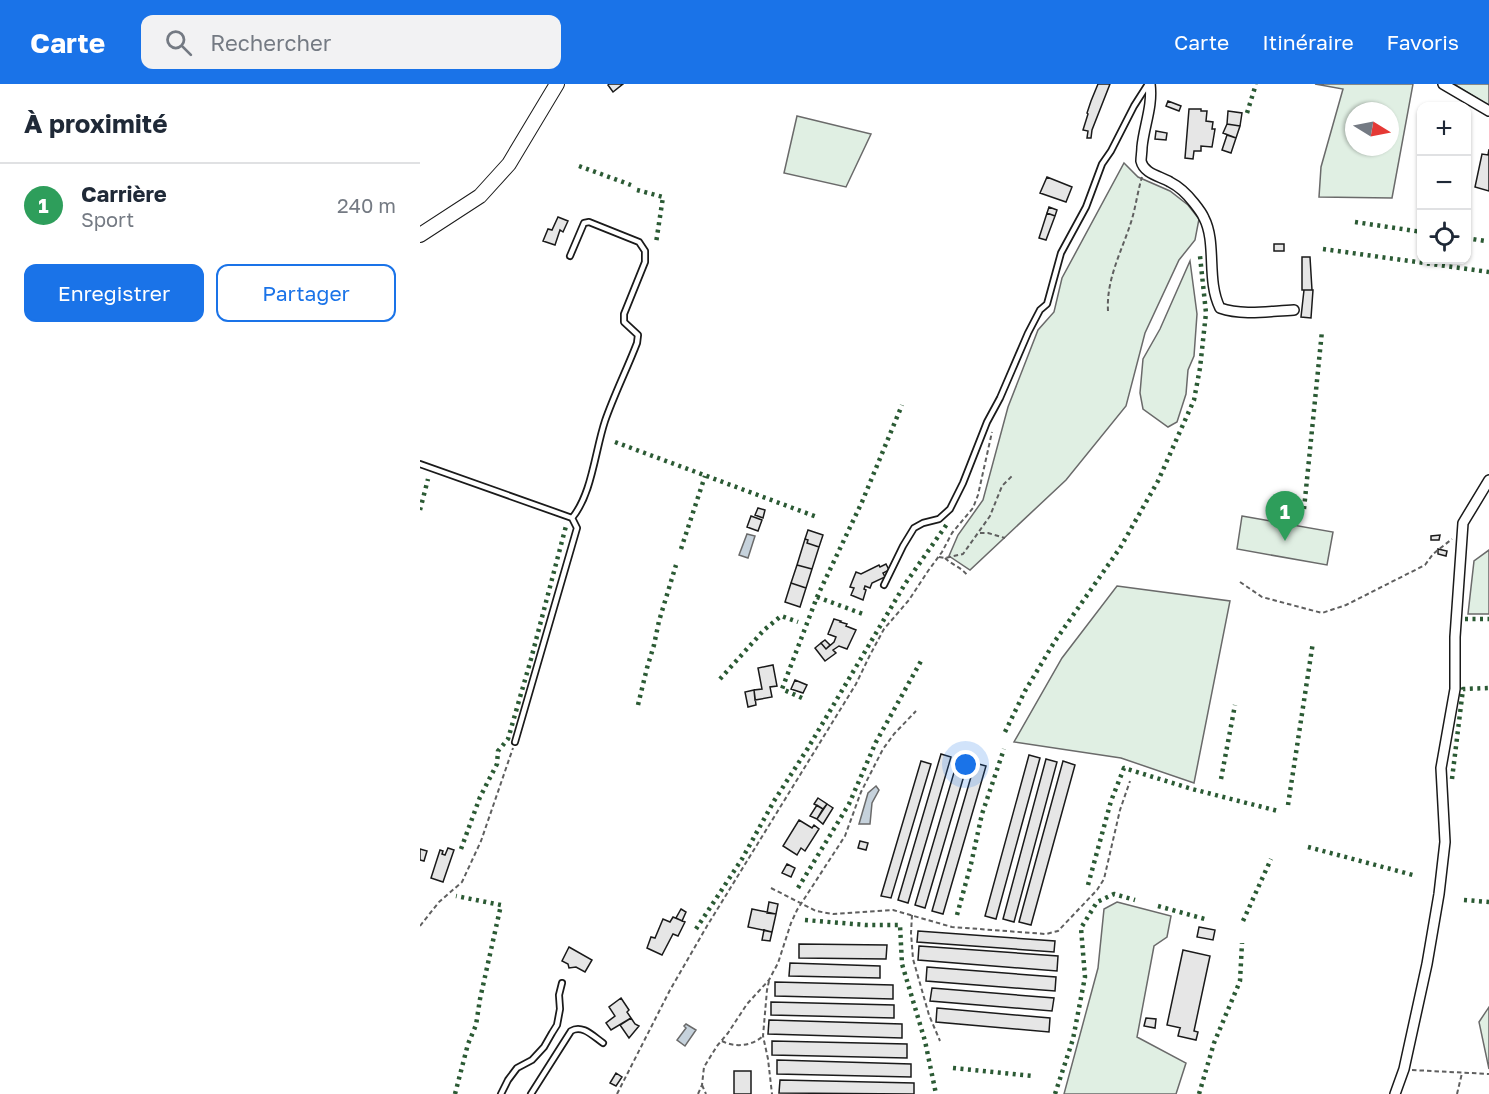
<!DOCTYPE html>
<html lang="fr">
<head>
<meta charset="utf-8">
<style>
	body { margin:0; font-family:"Golos Text",sans-serif; background:#f2f2f3; color:#1f2937 }
	.controls { position:absolute; right:18px; top:18px; display:grid; overflow:hidden; border-radius:12px; box-shadow:0 2px 4px #0004 }
	.controls button { width:54px; height:54px; display:grid; place-items:center; padding:0; border:0; border-bottom:2px solid #e0e1e3; background:#fff; color:#1f2937; font:30px sans-serif }
	.compass { position:absolute; left:925px; top:18px; width:54px; height:54px; border-radius:50%; background:#fff; box-shadow:0 2px 4px #0004; rotate:100deg }
	.you { position:absolute; left:546px; top:681px; width:21px; height:21px; margin:-15px; border:4px solid #fff; border-radius:50%; background:#1a73e8; box-shadow:0 0 0 9px #1a73e833 }
	.badge { display:grid; place-items:center; width:39px; height:39px; border-radius:50%; background:#1a73e8; color:#fff; font-size:20px; font-weight:700 }
	.pin { position:absolute; translate:-50% -50px; filter:drop-shadow(0 2px 3px #0008) }
	.pin::after { content:''; position:absolute; top:32px; width:21px; height:18px; background:inherit; clip-path:polygon(0 0,100% 0,50% 100%) }
	.list { margin:0; padding:0; list-style:none }
	h2 { display:flex; justify-content:space-between; align-items:center; height:78px; margin:0; padding:0 24px; font-size:26px }
	h2 small { font-size:20px; font-weight:400; color:#747a83 }
	.list li { display:grid; grid-template-columns:39px 1fr auto; gap:18px; align-items:center; box-sizing:border-box; height:84px; padding:0 24px; border-top:2px solid #e0e1e3 }
	.list b { display:block; font-size:22px; white-space:nowrap }
	.list p { margin:0; font-size:20px; white-space:nowrap; color:#747a83 }
	.list em { font-size:20px; font-style:normal; color:#747a83 }
	.actions { display:flex; gap:12px; padding:18px 24px }
	.actions a { flex:1; padding:14px 0; border:2px solid #1a73e8; border-radius:12px; text-align:center; font-size:21px; color:#1a73e8 }
	.actions .main { background:#1a73e8; color:#fff }
	.icon { flex:none; width:33px; height:33px; fill:none; stroke:currentColor; stroke-width:2; stroke-linecap:round; stroke-linejoin:round }
	.map { position:relative; flex:none; width:1069px; height:1010px; overflow:hidden }
	header { display:flex; align-items:center; gap:36px; box-sizing:border-box; height:84px; padding:0 30px; background:#1a73e8; color:#fff }
	header strong { font-size:28px }
	nav { display:flex; gap:33px; margin-inline-start:auto; font-size:21px }
	.search { width:420px; height:54px; background:#f2f2f3; display:flex; align-items:center; gap:15px; box-sizing:border-box; padding:0 21px; border-radius:12px; color:#747a83; font-size:22px }
	main { display:flex }
	aside { flex:1; background:#fff }
	.map>svg:first-child { display:block }
	.green { fill:#e0efe3; stroke:#6a6a6a; stroke-width:1.5; fill-rule:evenodd }
	.water { fill:#c6d2dc; stroke:#6a6a6a; stroke-width:1.5 }
	.building { fill:#e6e6e6; stroke:#1a1a1a; stroke-width:1.5 }
	.lines { fill:none; stroke-linecap:round; stroke-linejoin:round }
	.service-casing { stroke:#1a1a1a; stroke-width:8 }
	.minor-casing { stroke:#1a1a1a; stroke-width:12 }
	.secondary-casing { stroke:#1a1a1a; stroke-width:16 }
	.path { stroke:#5f5f5f; stroke-width:2; stroke-dasharray:4.5 3; stroke-linecap:butt }
	.service { stroke:#fff; stroke-width:4.5 }
	.minor { stroke:#fff; stroke-width:9 }
	.secondary { stroke:#fff; stroke-width:14 }
	.hedge { stroke:#2b5a34; stroke-width:4.5; stroke-dasharray:3 4.5; stroke-linecap:butt }
</style>
</head>
<body>
<header>
<strong>Carte</strong>
<div class="search"><svg class="icon" aria-label="search" viewBox="0 0 24 24"><circle cx="10" cy="10" r="6"/><path d="M15 15l6 6"/></svg>Rechercher</div>
<nav><a>Carte</a><a>Itinéraire</a><a>Favoris</a></nav>
</header>
<main>
<aside>
<h2>À proximité<small></small></h2>
<ul class="list">
<li><span class="badge" style="background:#2e9e5b">1</span><div><b>Carrière</b><p>Sport</p></div><em>240 m</em></li>
</ul>
<div class="actions"><a class="main">Enregistrer</a><a>Partager</a></div>
</aside>
<div class="map">
<svg width="1069" height="1010" viewBox="0 0 1069 1010">
	<rect width="100%" height="100%" fill="#fff"/>
	<path class="green" d="M895 0H993L972 114 899 113 901 83 923 5ZM934 27H970V63H934Z
		M1034 0H1069V22Z
		M377 32 451 50 426 103 364 89Z
		M704 79 718 93 750 107 768 121 779 135 775 156 759 176 725 249 706 322 646 396 550 486 529 472 538 451 563 416 588 323 618 246 634 228 642 194Z
		M770 177 777 230 774 272 768 286 766 310 757 338 748 343 723 325 720 309 723 275 740 245Z
		M822 432 913 448 907 481 817 465Z
		M1069 466V530H1048L1054 477Z
		M697 502 810 517 774 699 701 674 594 658 642 574Z
		M697 818 751 832 747 853 734 862 717 953 766 979 756 1010H644L678 884 684 825Z
		M1069 923V985L1059 938Z"/>
	<path class="water" d="M327 450 335 452 328 474 319 471Z
		M456 702 459 706 452 719 450 740H439L448 709Z
		M266 940 276 946 265 962 257 956 266 944 264 942Z"/>
	<path class="building" d="M189 0H203L193 8 188 1Z
		M678 0H690L672 46 671 54H667L668 47 663 46 668 30 667 29 671 17Z
		M748 17 761 22 759 27 746 22Z
		M769 25H781V27H787L786 37 793 38 792 45H795L792 63 781 62V67H774L773 75 765 74Z
		M808 27 822 29 820 42 807 40Z
		M807 40 820 42 816 54 803 49Z
		M736 47 747 49 746 56 735 55Z
		M807 51 816 54 811 69 802 66Z
		M1069 65V107L1055 103 1062 70 1068 71Z
		M627 93 652 103 646 118 620 109Z
		M629 123 637 126 635 132 627 129Z
		M627 129 635 132 626 156 619 154Z
		M138 133 148 137 143 148 140 146 135 161 123 157 128 145 132 146Z
		M854 160H864V167H854Z
		M882 173H890L892 206H882Z
		M884 206H893L891 234 881 233Z
		M338 424 345 426 343 434 335 431Z
		M331 432 342 436 338 447 327 443Z
		M388 446 403 451 399 463 387 459 388 456 385 455Z
		M1020 451 1019 456H1011V452Z
		M385 455 388 456 387 459 399 463 392 485 377 481Z
		M1018 465 1027 467 1026 472 1018 470Z
		M466 480 469 486 463 489 465 493 452 499 450 504 445 502 444 505 446 506 443 516 431 511 434 504 430 503 436 488 441 490 459 481 460 483Z
		M377 481 392 485 386 504 371 499Z
		M371 499 386 504 380 523 365 518Z
		M414 535 421 537 420 538 427 540 426 542 436 546 427 565 419 562 413 566 416 569 405 577 395 564 401 559 406 565 414 558 416 553 408 550Z
		M405 556 410 561 406 565 401 559Z
		M353 581 357 602 350 603 352 613 335 616 334 606 342 605 338 584Z
		M375 596 387 601 383 609 371 605Z
		M334 606 336 621 328 623 325 608Z
		M521 670 531 673 488 819 478 816Z
		M609 671 620 674 576 835 565 832Z
		M538 675 548 678 505 824 495 821Z
		M626 675 637 678 594 838 583 835Z
		M501 677 511 680 471 814 461 812Z
		M643 677 655 681 611 841 599 838Z
		M555 679 566 682 523 830 512 827Z
		M398 714 407 720 403 725 394 720Z
		M407 720 413 724 403 740 397 735Z
		M397 721 403 725 397 735 390 732Z
		M379 736 392 744 394 741 399 745 385 767 381 764 377 771 363 762Z
		M440 757 448 759 446 766 438 764Z
		M28 764 34 766 23 798 11 794 20 766 23 767 22 770 25 771Z
		M0 765 7 767 4 777 0 776Z
		M367 780 375 784 371 793 362 789Z
		M349 818 358 820 356 830 347 829Z
		M261 825 266 828 262 837 256 834Z
		M332 825 356 830 352 848 328 843Z
		M253 833 265 838 258 852 253 850 242 871 227 864 231 853 235 854 243 835 250 838Z
		M779 843 795 846 793 856 777 853Z
		M344 846 352 848 350 857 342 856Z
		M498 847 635 857 634 868 497 858Z
		M379 860 467 861 466 875 379 874Z
		M499 862 638 872 637 887 498 876Z
		M149 863 172 876 165 888 156 883 149 884 148 880 142 877Z
		M763 866 790 872 774 947 778 948 776 956 758 952 760 944H761L747 941Z
		M370 879 460 882V894L369 892Z
		M507 883 636 893 635 907 506 897Z
		M355 898 473 901V915L355 912Z
		M512 904 634 914 632 927 510 917Z
		M201 914 209 926 207 928 211 934 191 946 186 939 195 932 189 923Z
		M351 918 474 921V934L351 931Z
		M517 924 630 934 629 948 516 938Z
		M211 934 215 940 219 942 209 954 200 941Z
		M726 934 736 935 735 944 724 942Z
		M349 936 482 940V954L348 950Z
		M352 957 487 960V974L352 971Z
		M357 976 491 980V993L357 990Z
		M314 987H331V1010H314Z
		M196 989 202 993 196 1002 190 999Z
		M360 996 494 999V1010L359 1009Z"/>
	<g class="lines">
		<defs>
			<path id="service" d="M150 172 164 139 169 138 219 158 225 167V178L204 230V238L218 251 217 259C207 285 194 311 185 337 175 367 172 410 152 434
				M0 380 152 434 157 444 95 658
				M464 501 483 462 494 444 503 439 519 435 530 425 543 399 567 338 580 314 608 249 620 226 627 220 641 169 666 123 682 80 691 67 714 22 728 0
				M81 1010 88 996 97 984 112 976 124 963 132 949 137 941 140 925 139 911 142 899
				M111 1010 151 947C162 940 173 952 183 959"/>
			<path id="minor" d="M730 0C733 22 724 42 722 63 722 68 721 73 721 77 724 90 740 92 750 98 760 103 767 110 774 119 778 124 782 129 784 134 797 159 786 196 800 224 823 232 850 227 874 226
				M1023 0 1069 27
				M975 1010 984 985 1007 880 1019 810 1025 758 1021 684 1035 605V553L1043 439 1069 396"/>
			<path id="secondary" d="M0 151 60 112 89 80 137 0"/>
		</defs>
		<use href="#service" class="service-casing"/>
		<use href="#minor" class="minor-casing"/>
		<use href="#secondary" class="secondary-casing"/>
		<path class="path" d="M688 227C686 194 703 165 712 135 716 121 718 106 722 93
			M560 449H568L585 454
			M519 473 525 474 543 470 570 432 582 402 592 392
			M525 474C532 481 541 483 547 491
			M820 498 842 513 902 529 926 521 1005 481 1013 470 1032 455
			M351 804 396 827 413 830 473 826 532 843 626 850 638 847 677 806 684 795 700 726 710 697
			M492 831 491 849 493 875 509 931 520 957
			M0 842 19 818 42 798 61 757 93 664
			M349 897 347 906 343 952 348 975 352 1010
			M302 957C315 964 332 962 343 952
			M992 986 1069 990
			M282 1001 286 1010
			M197 1010 250 906 287 842 436 600 450 571 464 545 489 516 508 487 522 468 532 449 553 424 558 411 572 348
			M278 1010 282 1001 284 983 297 962 308 949 327 920 349 896 358 879 371 839 377 826 425 752 441 708 463 665 474 650 496 627
			M1037 1010 1042 989"/>
		<use href="#service" class="service"/>
		<use href="#minor" class="minor"/>
		<use href="#secondary" class="secondary"/>
		<path class="hedge" d="M827 29 836 0
			M159 82 211 101
			M217 106 243 113 236 159
			M935 138 1002 148
			M1046 154 1065 157
			M903 165 1069 188
			M195 358 397 433
			M884 425 902 247
			M0 426 8 395
			M261 465 285 392
			M397 513 443 530
			M1045 535H1069
			M300 595 344 546 361 532 378 538
			M382 614 362 605 397 513 442 418 482 321
			M218 621 227 584 234 561 239 537 256 481
			M585 648 605 607 635 557 700 464 738 397 774 316 780 284 786 229 780 172
			M801 695 815 621
			M1032 695 1043 605 1069 604
			M868 721 893 558
			M888 763 993 791
			M41 765 60 713 77 680 78 667 88 655 111 575 146 442
			M668 801 691 717 704 684 772 705 858 727
			M378 804 429 720 456 658 501 577
			M1044 816 1069 818
			M738 822 785 835
			M537 831 551 780 562 730 584 665
			M385 836 445 841H480L482 880 505 957 516 1010
			M823 837 851 775
			M276 845 322 775 354 717 388 664 485 500 527 440
			M533 984 613 992
			M35 1010 48 960 56 941 60 915 81 821 36 812
			M635 1010 653 955 665 893 661 844 677 818 694 810 715 816
			M779 1010 794 959 820 897 822 859"/>
	</g>
</svg>
<div class="controls">
<button>+</button>
<button>−</button>
<button><svg class="icon" aria-label="locate" viewBox="0 0 24 24"><circle cx="12" cy="12" r="6"/><path d="M12 2v4M12 18v4M2 12h4M18 12h4"/></svg></button>
</div>
<svg class="compass" viewBox="-18 -18 36 36"><path d="M0-13l5 13h-10z" fill="#e53935"/><path d="M0 13l5-13h-10z" fill="#747a83"/></svg>
<div class="you"></div>
<div class="pin badge" style="left:865px;top:457px;background:#2e9e5b">1</div>
</div>
</main>
</body>
</html>
